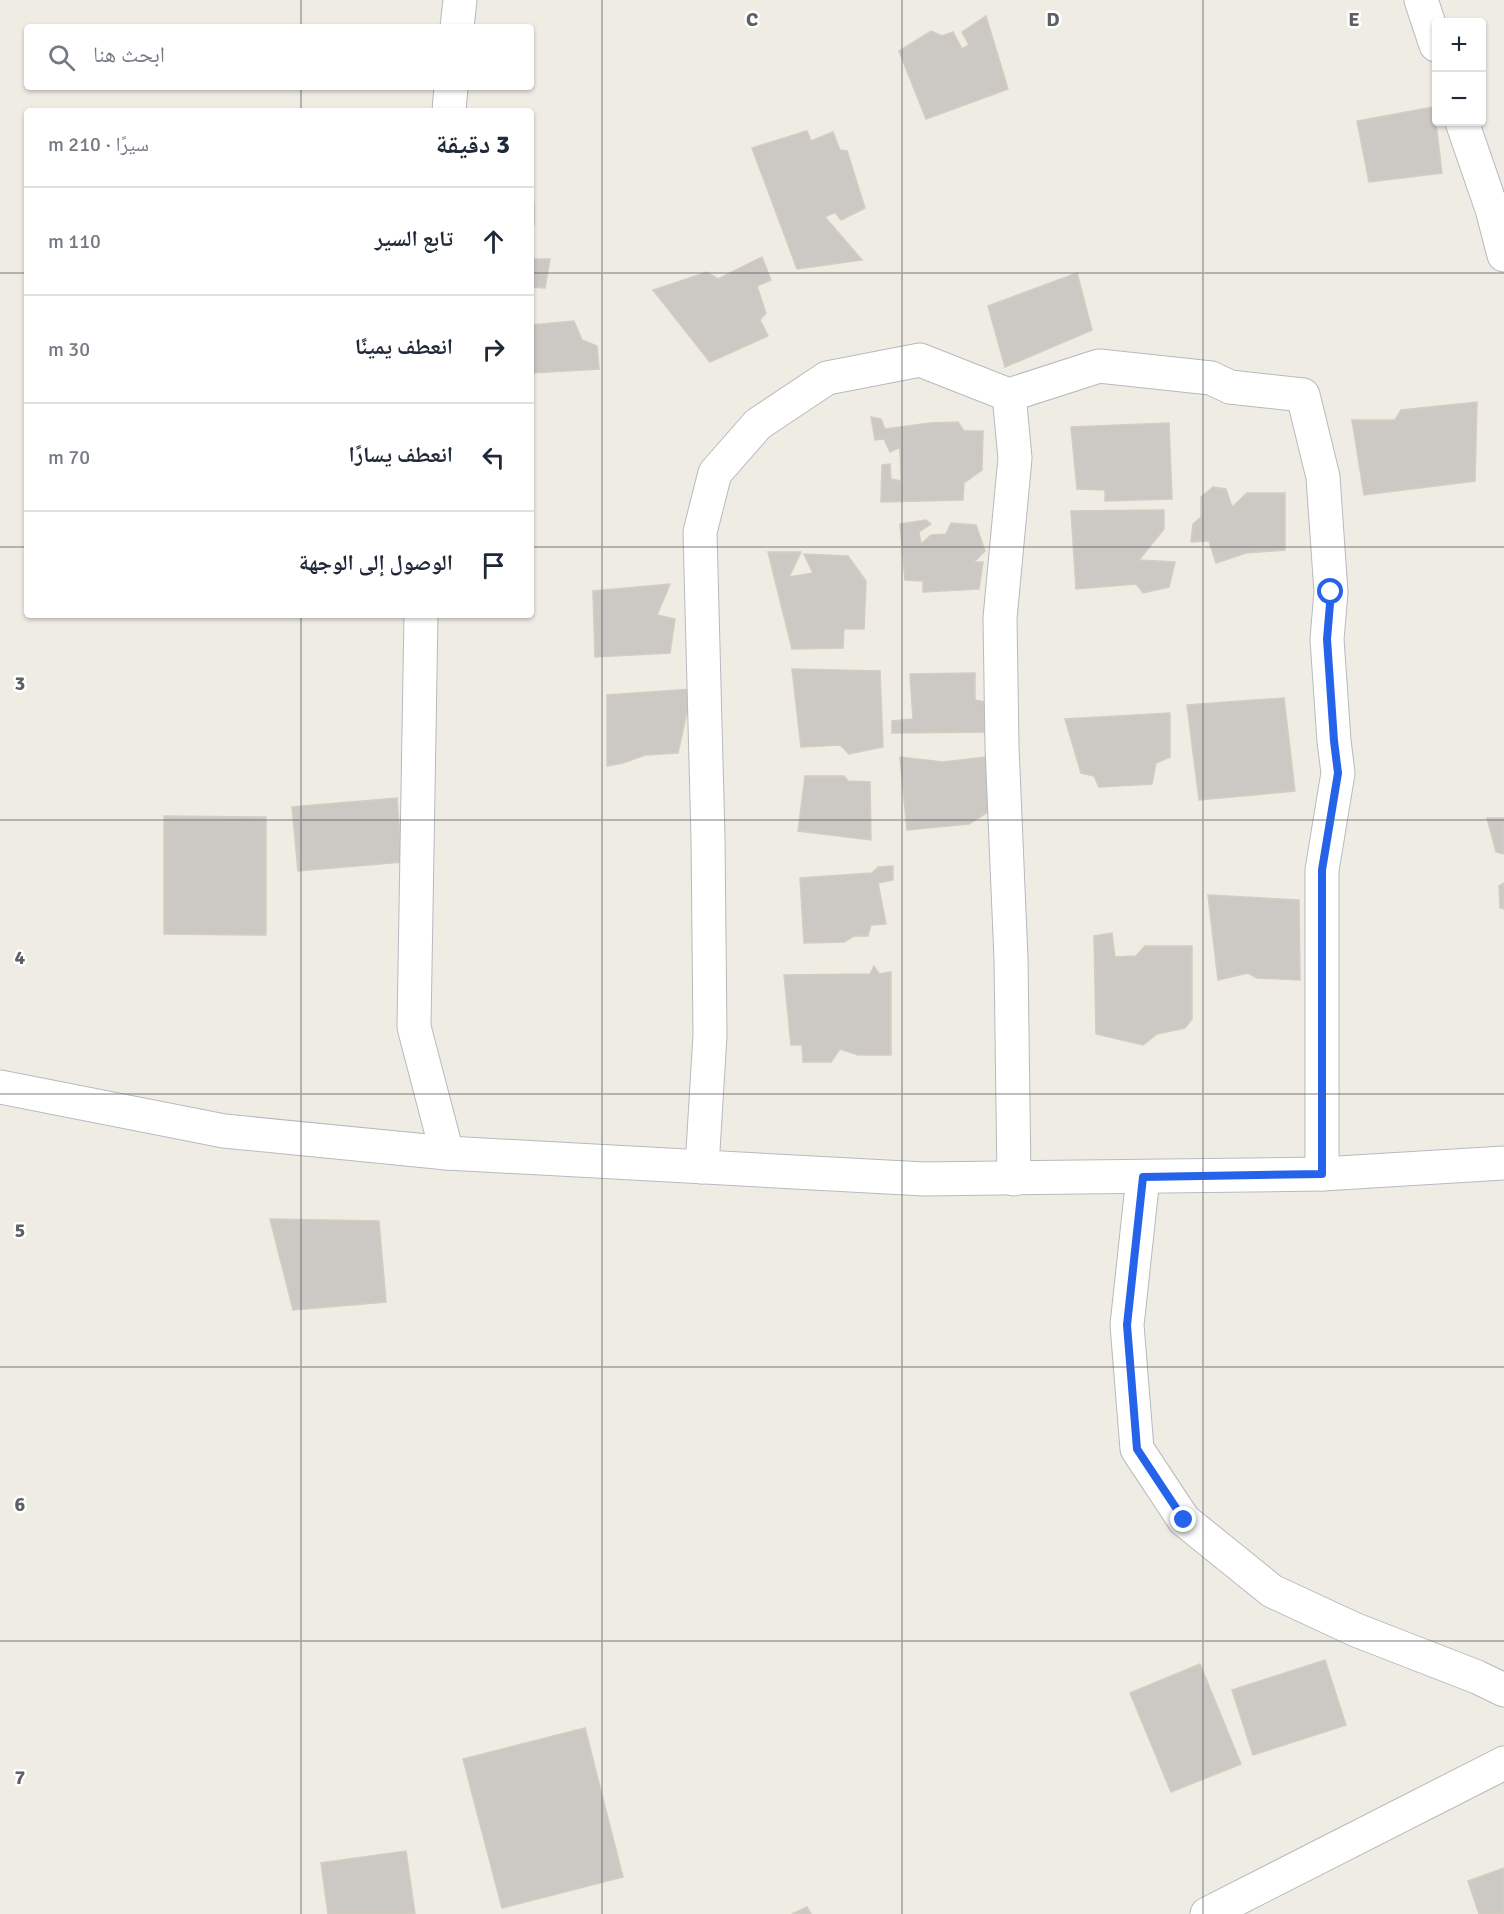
<!DOCTYPE html>
<html lang="ar">
<head>
<meta charset="utf-8">
<style>
	body { margin:0; font-family:Signika,"Noto Naskh Arabic",sans-serif; background:#f2f2f3; color:#1f2937; direction:rtl }
	.controls { position:absolute; right:18px; top:18px; display:grid; overflow:hidden; border-radius:6px; box-shadow:0 2px 4px #0004 }
	.controls button { width:54px; height:54px; display:grid; place-items:center; padding:0; border:0; border-bottom:2px solid #e0e1e3; background:#fff; color:#1f2937; font:30px sans-serif }
	.stop { position:absolute; width:18px; height:18px; margin:-14px; border:4px solid #2563eb; border-radius:50%; background:#fff }
	.stop.end { background:#2563eb; border-color:#fff; box-shadow:0 2px 6px #0008 }
	.list { margin:0; padding:0; list-style:none }
	h2 { display:flex; justify-content:space-between; align-items:center; height:78px; margin:0; padding:0 24px; font-size:26px }
	h2 small { font-size:20px; font-weight:400; color:#747a83 }
	.list li { display:grid; grid-template-columns:39px 1fr auto; gap:18px; align-items:center; box-sizing:border-box; height:108px; padding:0 24px; border-top:2px solid #e0e1e3 }
	.list b { display:block; font-size:22px; white-space:nowrap }
	.list em { font-size:20px; font-style:normal; color:#747a83 }
	.icon { flex:none; width:33px; height:33px; fill:none; stroke:currentColor; stroke-width:2; stroke-linecap:round; stroke-linejoin:round }
	.map { position:relative; flex:none; width:1504px; height:1914px; overflow:hidden; direction:ltr }
	.search { position:absolute; background:#fff; box-shadow:0 2px 4px #0004; left:24px; top:24px; width:510px; height:66px; display:flex; align-items:center; gap:15px; box-sizing:border-box; padding:0 21px; border-radius:6px; color:#747a83; font-size:22px }
	.panel { position:absolute; background:#fff; box-shadow:0 2px 4px #0004; left:24px; top:108px; width:510px; height:510px; border-radius:6px; direction:rtl }
	.map>svg:first-child { display:block }
	.building { fill:#ccc8c3; stroke:#d3cdc2; stroke-width:1.5 }
	.lines { fill:none; stroke-linecap:round; stroke-linejoin:round }
	.street-casing { stroke:#b6babe; stroke-width:35 }
	.secondary-casing { stroke:#b7bbc0; stroke-width:35 }
	.street { stroke:#fff; stroke-width:33 }
	.secondary { stroke:#fff; stroke-width:33 }
	.route { stroke:#2563eb; stroke-width:8 }
	.grid { fill:none; stroke:#5c6065; stroke-width:1.5; stroke-opacity:0.55 }
	.grid-label { font-size:20px; text-anchor:middle; font-weight:bold; fill:#5c6065; stroke:#fff; stroke-width:5; stroke-linejoin:round; paint-order:stroke }
</style>
</head>
<body>
<div class="map">
<svg width="1504" height="1914" viewBox="0 0 1504 1914">
	<rect width="100%" height="100%" fill="#efece4"/>
	<path class="building" d="M986 16 1008 89 926 119 899 51 931 31 942 36 953 32 962 49 969 45 962 32Z
		M1434 107 1442 173 1369 182 1357 121Z
		M807 131 811 141 833 132 840 150 847 151 865 208 841 220 835 212 825 217 862 260 797 269 752 148Z
		M531 204H534V225H531Z
		M762 257 771 280 757 286 766 313 760 320 768 336 710 362 653 290 707 272 718 279Z
		M531 259H550L545 288 531 287Z
		M1077 273 1092 330 1005 367 988 306Z
		M574 321 582 340 597 346 599 369 531 373V325Z
		M1477 402 1475 481 1364 495 1352 420H1395L1401 410Z
		M871 417 881 419 885 429 930 423 958 422 964 431H983L982 470 964 483 963 500 881 502 882 465 890 464 891 479 901 481 900 447 890 452 884 439 875 440Z
		M1169 423 1172 499 1105 501V490L1077 489 1071 427Z
		M1213 487 1226 489 1232 507 1247 493H1285V550L1246 553 1216 563 1209 541 1191 542 1193 524 1201 517V497Z
		M1164 510V529L1139 560 1175 562 1169 587 1143 593 1136 584 1076 589 1071 511Z
		M926 520 931 524 919 532 921 544 931 535 946 534 951 523 976 525 985 551 974 562H983L979 589 923 592V581L905 580 900 524Z
		M768 552H801L789 577 813 573 804 554 848 556 866 581 864 629H844L843 648 792 649Z
		M670 584 657 615 675 619 670 653 595 657 593 591Z
		M792 669 880 671 883 747 849 754 840 745 801 747Z
		M975 673V700L996 704 992 732 892 733V721L913 719 910 674Z
		M692 689 678 753 645 755 623 763 607 766V695Z
		M1284 698 1295 791 1199 800 1187 705Z
		M1170 713V757L1156 763 1152 784 1099 787 1094 776 1081 773 1065 719Z
		M994 756 996 807 969 824 907 830 900 757 943 762Z
		M805 776H844L848 781 870 782 871 840 798 831Z
		M397 798 402 862 298 871 292 807Z
		M164 816 266 817V935L164 934Z
		M1487 818H1504V854L1496 852Z
		M893 866V880L878 883 886 924 871 925 868 936H854L844 942 804 943 800 878 872 873 878 867Z
		M1504 883V909L1500 908 1499 886Z
		M1208 895 1299 900 1300 980 1257 978 1248 973 1218 980Z
		M1112 933 1115 957 1136 956 1145 946H1192V1019L1185 1028 1157 1034 1143 1045 1096 1034 1094 936Z
		M874 966 879 974 891 972V1055H858L840 1049 831 1062H803L802 1045H791L784 975 870 974Z
		M270 1219 379 1221 386 1302 293 1310Z
		M1325 1660 1346 1725 1253 1755 1232 1690Z
		M1200 1664 1241 1764 1171 1792 1130 1693Z
		M585 1728 623 1877 502 1908 463 1759Z
		M406 1851 415 1914H328L321 1863Z
		M1504 1868V1914H1479L1468 1881Z
		M807 1907 811 1914H792Z"/>
	<g class="lines">
		<defs>
			<path id="street" d="M1421 0 1436 45
				M457 27 460 0
				M449 111 451 87
				M1462 122 1492 209 1504 255
				M1009 395 1015 458 1000 618 1002 747 1011 959 1014 1179
				M421 615 414 1027 447 1153
				M702 1167 710 1035 708 838 700 532 715 473 758 424 827 378 920 360 1009 395 1099 366 1211 378 1230 387 1303 395 1323 477 1331 592 1327 639 1334 741 1338 773 1322 870V1174
				M1143 1177 1127 1325 1137 1449 1184 1520 1272 1591 1356 1630 1477 1677 1504 1690
				M1207 1914 1504 1763"/>
			<path id="secondary" d="M0 1087 224 1131 447 1153 924 1179 1322 1174 1504 1163"/>
		</defs>
		<use href="#street" class="street-casing"/>
		<use href="#secondary" class="secondary-casing"/>
		<use href="#street" class="street"/>
		<use href="#secondary" class="secondary"/>
	</g>
	<g class="lines">
		<path class="route" d="M1184 1520 1137 1449 1127 1325 1143 1177 1322 1174V870L1338 773 1334 741 1327 639 1331 592"/>
	</g>
	<path class="grid" d="M301 0V27M602 0V1914M902 0V1914M1203 0V1914M301 87V111M0 273H27M531 273H1504M0 547H27M531 547H1504M301 615V1914M0 820H1504M0 1094H1504M0 1367H1504M0 1641H1504"/>
	<g class="grid-label">
		<text x="752" y="26">C</text>
		<text x="1053" y="26">D</text>
		<text x="1354" y="26">E</text>
		<text x="20" y="690">3</text>
		<text x="20" y="964">4</text>
		<text x="20" y="1237">5</text>
		<text x="20" y="1511">6</text>
		<text x="20" y="1784">7</text>
	</g>
</svg>
<div class="controls">
<button>+</button>
<button>−</button>
</div>
<div class="stop" style="left:1331px;top:592px"></div>
<div class="stop end" style="left:1184px;top:1520px"></div>
<div class="search"><svg class="icon" aria-label="search" viewBox="0 0 24 24"><circle cx="10" cy="10" r="6"/><path d="M15 15l6 6"/></svg>ابحث هنا</div>
<section class="panel">
<h2>3 دقيقة<small>سيرًا · 210 m</small></h2>
<ul class="list">
<li><svg class="icon" aria-label="ahead" viewBox="0 0 24 24"><path d="M12 20V5M6 11l6-6 6 6"/></svg><div><b>تابع السير</b></div><em>110 m</em></li>
<li><svg class="icon" aria-label="right" viewBox="0 0 24 24"><path d="M7 20v-9h11M14 6l5 5-5 5"/></svg><div><b>انعطف يمينًا</b></div><em>30 m</em></li>
<li><svg class="icon" aria-label="left" viewBox="0 0 24 24"><path d="M17 20v-9H6M10 6l-5 5 5 5"/></svg><div><b>انعطف يسارًا</b></div><em>70 m</em></li>
<li><svg class="icon" aria-label="arrive" viewBox="0 0 24 24"><path d="M6 21V4h12l-3 4 3 4H6"/></svg><div><b>الوصول إلى الوجهة</b></div></li>
</ul>
</section>
</div>
</body>
</html>
